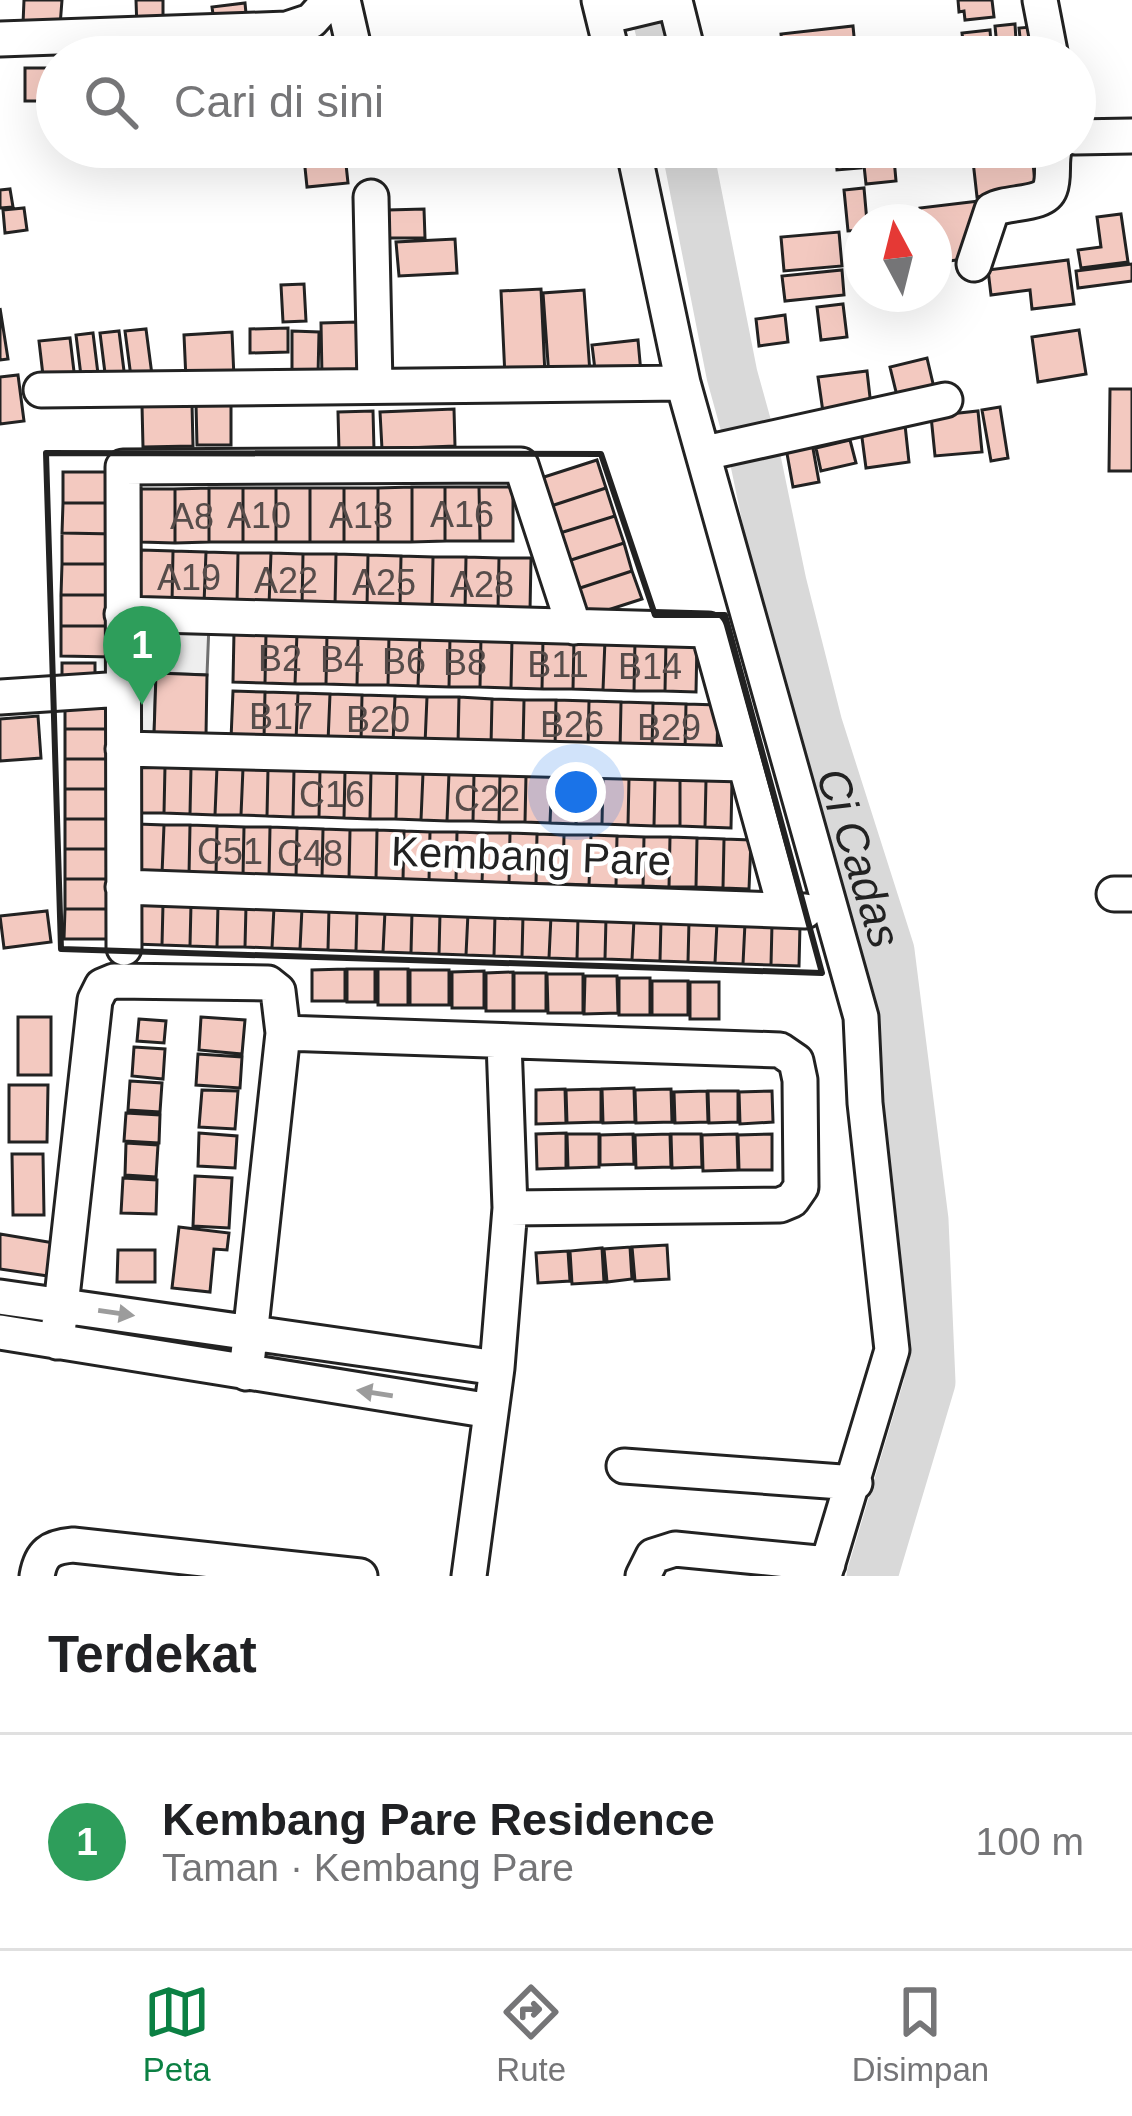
<!DOCTYPE html>
<html lang="id">
<head>
<meta charset="utf-8">
<style>
	body { margin:0; font-family:Helvetica,sans-serif; background:#f6f6f6; color:#202124 }
	.compass { position:absolute; left:844px; top:204px; width:108px; height:108px; border-radius:50%; background:#fff; box-shadow:0 12px 48px #0002; rotate:353deg }
	.you { position:absolute; left:576px; top:792px; width:42px; height:42px; margin:-30px; border:9px solid #fff; border-radius:50%; background:#1a73e8; box-shadow:0 0 0 18px #1a73e833 }
	.badge { display:grid; place-items:center; width:78px; height:78px; border-radius:50%; background:#0b8043; color:#fff; font-size:39px; font-weight:700 }
	.pin { position:absolute; translate:-50% -99px; filter:drop-shadow(0 3px 6px #0008) }
	.pin::after { content:''; position:absolute; top:63px; width:42px; height:36px; background:inherit; clip-path:polygon(0 0,100% 0,50% 100%) }
	.list { margin:0; padding:0; list-style:none }
	h2 { display:flex; justify-content:space-between; align-items:center; height:156px; margin:0; padding:0 48px; font-size:51px }
	h2 small { font-size:39px; font-weight:400; color:#757577 }
	.list li { display:grid; grid-template-columns:78px 1fr auto; gap:36px; align-items:center; box-sizing:border-box; height:216px; padding:0 48px; border-top:3px solid #e0e0e0 }
	.list b { display:block; font-size:45px; white-space:nowrap }
	.list p { margin:0; font-size:39px; white-space:nowrap; color:#757577 }
	.list em { font-size:39px; font-style:normal; color:#757577 }
	.icon { flex:none; width:66px; height:66px; fill:none; stroke:currentColor; stroke-width:2; stroke-linecap:round; stroke-linejoin:round }
	.map { position:relative; flex:none; width:1132px; height:1576px; overflow:hidden }
	.search { position:absolute; background:#fff; box-shadow:0 12px 48px #0002; left:36px; right:36px; top:36px; height:132px; display:flex; align-items:center; gap:30px; box-sizing:border-box; padding:0 42px; border-radius:66px; color:#757577; font-size:45px }
	.sheet { height:372px; background:#fff }
	nav { display:flex; justify-content:space-around; align-items:center; box-sizing:border-box; height:168px; border-top:3px solid #e0e0e0; background:#fff; font-size:33px; color:#757577 }
	nav a { display:grid; justify-items:center; gap:6px }
	nav .on { color:#0b8043 }
	.map>svg:first-child { display:block }
	.green { fill:#eee; stroke:#6f6f6f; stroke-width:3 }
	.lines { fill:none; stroke-linecap:round; stroke-linejoin:round }
	.river { stroke:#d9d9d9; stroke-width:51 }
	.building { fill:#f3c9c0; stroke:#222; stroke-width:3 }
	.minor-casing { stroke:#222; stroke-width:39 }
	.minor { stroke:#fff; stroke-width:33 }
	.wall { stroke:#222; stroke-width:6 }
	.oneway { fill:#9c9c9c }
	.labels { text-anchor:middle; dominant-baseline:central; stroke-width:9; stroke-linejoin:round; paint-order:stroke }
	.number-label { font-size:36px; fill:#564c4a }
	.street-label { font-size:42px; fill:#222; stroke:#fff }
	.water-label { font-size:45px; font-style:italic; fill:#222; stroke:#fff }
</style>
</head>
<body>
<div class="map">
<svg width="1132" height="1576" viewBox="0 0 1132 1576">
	<rect width="100%" height="100%" fill="#fff"/>
	<path class="green" d="M130 623 209 624 207 675 156 673 154 736H128Z"/>
	<g class="lines">
		<g class="river">
			<path d="M653 0 668 57"/>
			<path id="s1" d="M687 147 732 375 755 458 781 583 817 725 889 951 923 1220 930 1382 872 1576"/>
		</g>
	</g>
	<path class="building" d="M24 0H62L60 26 23 24Z
		M136 0H163V28L137 29Z
		M958 0H992L994 17 965 20 964 11 959 12Z
		M245 3 247 24 215 28 212 7Z
		M1015 24 1017 57H998L995 26Z
		M853 26 856 57H829L828 48 783 53 781 34Z
		M1043 26 1046 57H1022L1019 28Z
		M990 30 992 57H965L962 33Z
		M25 68H54V101H25Z
		M569 147 620 148 570 152Z
		M835 147H858L861 168 837 170Z
		M862 147H893L896 181 866 184Z
		M896 147H942L943 155 898 160Z
		M1005 148 1006 158 1032 155 1036 190 977 197 972 152Z
		M345 155 348 183 307 187 304 158Z
		M864 188 867 222H862V230L848 231 844 190Z
		M10 189 13 207 0 208V190Z
		M979 201 972 258 934 263V222H922L920 208Z
		M24 208 27 230 5 233 3 210Z
		M424 209 425 238H389L388 210Z
		M1121 214 1128 262 1081 268 1078 250 1101 247 1097 217Z
		M839 232 842 266 784 271 781 237Z
		M455 239 457 273 399 276 396 242Z
		M1068 260 1074 304 1032 309 1030 290 991 295 988 270Z
		M1132 264V281L1078 288 1076 271Z
		M842 270 844 295 785 301 782 276Z
		M304 284 306 321 283 322 281 285Z
		M541 289 545 375 505 377 501 291Z
		M584 290 590 373 549 377 543 293Z
		M843 304 847 337 821 340 817 307Z
		M0 308 8 359 0 360Z
		M785 315 788 342 759 346 756 319Z
		M357 322 359 376 322 377 321 323Z
		M288 328V352L250 353V329Z
		M146 329 152 375 131 377 125 331Z
		M1079 330 1086 374 1038 382 1032 337Z
		M119 331 125 379 106 381 100 333Z
		M292 331 319 332 318 376H292Z
		M232 332 234 378 186 380 184 335Z
		M93 333 99 382 82 384 76 335Z
		M70 338 75 380 44 384 39 341Z
		M638 340 641 373 596 378 592 345Z
		M927 358 935 392 898 400 890 367Z
		M867 371 871 406 823 412 818 377Z
		M18 375 24 421 0 424V377Z
		M1110 389H1132V471H1109Z
		M231 403V445H197L196 404Z
		M192 404 193 446 143 447 142 405Z
		M1000 407 1008 458 991 461 982 410Z
		M454 409 455 446 382 449 380 412Z
		M373 411 374 450 339 451 338 412Z
		M978 411 982 452 935 456 931 416Z
		M905 425 909 462 866 468 861 430Z
		M850 440 856 463 821 471 816 448Z
		M812 443 819 482 793 487 786 448Z
		M597 460 606 488 551 506 541 478Z
		M63 472H115V503H63Z
		M412 487H445V541L412 542Z
		M412 487V542H378V488Z
		M445 487H479L480 541H445Z
		M479 487H513V541H480Z
		M209 488H243V542H209Z
		M209 488V542L175 543V489Z
		M243 488H276V542H243Z
		M276 488H310V542H276Z
		M310 488H344V542H310Z
		M344 488H378V542H344Z
		M606 488 615 516 560 533 551 506Z
		M141 489H175V543L141 542Z
		M63 503H115V534L62 533Z
		M615 516 624 543 568 561 560 533Z
		M62 533 115 534 114 564H62Z
		M624 543 632 571 577 589 568 561Z
		M141 550 173 551 172 603 139 602Z
		M173 551 206 552 204 604 172 603Z
		M206 552 238 553 237 605 204 604Z
		M238 553H271L269 605H237Z
		M271 553 303 554 302 606 269 605Z
		M303 554H336L335 606H302Z
		M336 554 368 555 367 607 335 606Z
		M368 555 401 556 400 608 367 607Z
		M401 556 433 557 432 609 400 608Z
		M433 557H466L465 610 432 609Z
		M466 557 499 558 498 610H465Z
		M499 558H531L530 611 498 610Z
		M62 564H114V595H61Z
		M632 571 642 599 586 617 577 589Z
		M61 595H114V626H61Z
		M61 626H114L113 657 61 656Z
		M234 632 266 633 265 683 233 682Z
		M266 633H297L295 684 265 683Z
		M297 633 327 634 326 684H295Z
		M327 634 358 635 357 685 326 684Z
		M358 635H389L388 685H357Z
		M389 635 420 636 418 686 388 685Z
		M420 636 450 637 449 687 418 686Z
		M450 637H481L480 687H449Z
		M481 637 512 638 511 688 480 687Z
		M512 638 543 639 542 689 511 688Z
		M543 639H574L573 689H542Z
		M574 639 605 640 603 690 573 689Z
		M605 640 635 641 634 691 603 690Z
		M635 641H666L665 691H634Z
		M666 641 697 642 696 692 665 691Z
		M62 663H95V685H62Z
		M156 673 207 675 206 736 154 735Z
		M233 691 265 692 264 740 231 739Z
		M265 692 298 693 296 740H264Z
		M298 693 330 694 328 742 296 740Z
		M330 694 362 695 361 742H328Z
		M362 695 395 696 393 743 361 742Z
		M395 696 427 697 425 744 393 743Z
		M427 697H459L458 745 425 744Z
		M459 697 492 699 491 746 458 745Z
		M65 699H112V729H65Z
		M492 699 524 700 523 747 491 746Z
		M524 700H556L555 748 523 747Z
		M556 700 589 701 588 749 555 748Z
		M589 701 621 702 620 750 588 749Z
		M621 702 653 703 652 751 620 750Z
		M653 703 686 704 685 751H652Z
		M686 704 718 705 717 752 685 751Z
		M38 716 41 758 0 761V719Z
		M65 729H112V759H65Z
		M65 759H112V789H65Z
		M139 766H165L164 813H138Z
		M165 766 191 767 190 814 164 813Z
		M191 767H217L215 815 190 814Z
		M217 767 243 768 241 815H215Z
		M243 768 268 769 267 816 241 815Z
		M268 769H294L293 817 267 816Z
		M294 769 320 770 319 817H293Z
		M320 770 345 771 344 818 319 817Z
		M345 771H371L370 819 344 818Z
		M371 771 397 772 396 819H370Z
		M397 772 423 773 421 820 396 819Z
		M423 773H449L447 821 421 820Z
		M449 773 474 774 473 821H447Z
		M474 774H500L499 822 473 821Z
		M500 774 526 775 525 822H499Z
		M526 775 552 776 550 823 525 822Z
		M552 776H578L576 824 550 823Z
		M578 776 603 777 602 824H576Z
		M603 777 629 778 628 825 602 824Z
		M629 778H655L654 826 628 825Z
		M655 778 680 779V826H654Z
		M680 779 706 780 705 827 680 826Z
		M706 780H732L731 828 705 827Z
		M65 789H112V819H65Z
		M65 819H112V849H65Z
		M137 824 164 825 162 874H135Z
		M164 825H190L189 875 162 874Z
		M190 825 217 826 216 876 189 875Z
		M217 826 244 827 243 876H216Z
		M244 827H270L269 877 243 876Z
		M270 827 297 828 296 878 269 877Z
		M297 828 323 829 322 878H296Z
		M323 829 350 830 349 879 322 878Z
		M350 830H377L376 879H349Z
		M377 830 404 831 403 880 376 879Z
		M404 831 430 832 429 881 403 880Z
		M430 832H457L456 881H429Z
		M457 832 484 833 482 882 456 881Z
		M484 833H510L509 883 482 882Z
		M510 833 537 834 536 884 509 883Z
		M537 834 564 835 563 884H536Z
		M564 835H591L589 885 563 884Z
		M591 835 617 836 616 886 589 885Z
		M617 836 644 837 643 886H616Z
		M644 837H670L669 887 643 886Z
		M670 837 697 838 696 887H669Z
		M697 838 724 839 723 888 696 887Z
		M724 839 751 840 749 889 723 888Z
		M65 849H112L111 879H65Z
		M65 879H111V909H65Z
		M136 903 163 904 162 945 134 944Z
		M163 904H191L190 946 162 945Z
		M191 904 218 905 217 947 190 946Z
		M218 905 246 906 245 947H217Z
		M246 906 274 907 272 948 245 947Z
		M274 907 302 908 300 949 272 948Z
		M302 908 329 909 328 950 300 949Z
		M65 909H111V939H64Z
		M329 909 357 910 356 951 328 950Z
		M357 910 385 911 383 952 356 951Z
		M47 911 51 942 4 948 0 916Z
		M385 911 412 912 411 953 383 952Z
		M412 912 440 913 439 954 411 953Z
		M440 913H468L466 955 439 954Z
		M468 913 495 914 494 956 466 955Z
		M495 914 523 915 522 957 494 956Z
		M523 915 551 916 549 958 522 957Z
		M551 916 578 917 577 959 549 958Z
		M578 917 606 918 605 959H577Z
		M606 918 634 919 632 960 605 959Z
		M634 919 661 920 660 961 632 960Z
		M661 920 689 921 688 962 660 961Z
		M689 921 717 922 715 963 688 962Z
		M717 922 745 923 743 964 715 963Z
		M745 923 772 924 771 965 743 964Z
		M772 924 800 925 799 966 771 965Z
		M345 969V1001H312V970Z
		M347 969H375V1002H347Z
		M378 969H408V1005H378Z
		M410 970H449V1005H410Z
		M484 971V1008H452V972Z
		M513 972V1011H486V973Z
		M514 973H546V1011H514Z
		M547 974H583V1013H548Z
		M585 976H617L618 1013 584 1014Z
		M619 978H650V1015H619Z
		M652 981H688V1015H652Z
		M690 982H719V1019H690Z
		M18 1017H51V1075H18Z
		M201 1017 245 1020 242 1054 199 1050Z
		M139 1019 166 1021 164 1043 137 1041Z
		M134 1047 165 1049 163 1079 132 1076Z
		M198 1054 242 1057 240 1088 196 1085Z
		M130 1081 162 1083 160 1112 128 1110Z
		M9 1085H48L47 1142H9Z
		M634 1088 635 1122 603 1123 602 1089Z
		M565 1089 566 1123 536 1124V1090Z
		M601 1089V1122L567 1123 566 1090Z
		M671 1089 672 1122 636 1123 635 1090Z
		M202 1090 238 1091 235 1129 199 1127Z
		M707 1091 708 1122 675 1123 674 1092Z
		M708 1091H738V1122L709 1123Z
		M772 1091 773 1122 740 1124 739 1092Z
		M126 1113 160 1115 159 1143 124 1141Z
		M199 1133 237 1136 235 1168 198 1166Z
		M566 1133V1168L537 1169 536 1134Z
		M567 1134H599V1167L568 1168Z
		M633 1134 634 1164 600 1165V1135Z
		M670 1134 671 1167 636 1168 635 1135Z
		M671 1134H701L702 1167 672 1168Z
		M737 1134 738 1170 703 1171 702 1135Z
		M772 1134V1170H739L738 1135Z
		M126 1143 158 1145 156 1177 125 1175Z
		M12 1154H43L44 1215H13Z
		M195 1176 232 1178 229 1228 193 1226Z
		M123 1178 157 1180 156 1214 121 1213Z
		M179 1227 229 1233 227 1250 214 1249 210 1292 172 1288Z
		M0 1234 54 1243 48 1276 0 1269Z
		M667 1245 669 1279 635 1281 632 1247Z
		M630 1247 632 1279 607 1282 604 1249Z
		M602 1248 604 1282 572 1284 570 1251Z
		M118 1250H155V1282H117Z
		M568 1251 570 1281 538 1283 536 1253Z"/>
	<g class="lines">
		<defs>
			<path id="minor" d="M343 0 356 57
				M599 0 613 57
				M1040 0 1051 57
				M675 1 689 57
				M604 17 675 0
				M0 39 287 29 311 21 330 0
				M1075 137 1132 136
				M633 147 683 383 861 1017 865 1103 892 1350 824 1576
				M711 147V148
				M371 197 375 385
				M974 264 992 210C1007 201 1044 206 1050 189 1055 176 1050 161 1055 147
				M41 390 683 383
				M705 453 945 400
				M122 614 708 630 785 909
				M0 697 123 689
				M123 749 745 764
				M123 887 805 911
				M1114 894H1132
				M124 948 123 467 521 465 574 627
				M283 1033 780 1050 796 1061 800 1080 801 1187 792 1200 780 1205 510 1208
				M0 1297 497 1368
				M0 1332 491 1411
				M57 1342 95 1000 102 986 114 981 268 983 278 991 283 1033 246 1373
				M624 1466 855 1483
				M37 1576C41 1553 50 1547 73 1545L360 1576
				M469 1576 497 1368 510 1208 504 1042
				M643 1576 653 1556 675 1549 828 1564"/>
		</defs>
		<use href="#minor" class="minor-casing"/>
		<use href="#minor" class="minor"/>
		<path class="wall" d="M46 453 601 454 655 615H725L822 973 61 949Z"/>
	</g>
	<defs><path id="oneway-solid" d="M-6-.8H1V-3.2L6.5 0L1 3.2V.8H-6Z" transform="scale(3)"/></defs>
	<g class="oneway">
		<use href="#oneway-solid" transform="translate(116 1313) rotate(8)"/>
		<use href="#oneway-solid" transform="translate(375 1393) rotate(-171)"/>
	</g>
	<g class="labels">
		<g class="number-label">
			<text x="462" y="514">A16</text>
			<text x="259" y="515">A10</text>
			<text x="361" y="515">A13</text>
			<text x="192" y="516">A8</text>
			<text x="189" y="577">A19</text>
			<text x="286" y="580">A22</text>
			<text x="384" y="582">A25</text>
			<text x="482" y="584">A28</text>
			<text x="280" y="658">B2</text>
			<text x="342" y="659">B4</text>
			<text x="404" y="661">B6</text>
			<text x="465" y="662">B8</text>
			<text x="558" y="664">B11</text>
			<text x="650" y="666">B14</text>
			<text x="281" y="716">B17</text>
			<text x="378" y="719">B20</text>
			<text x="572" y="724">B26</text>
			<text x="669" y="727">B29</text>
			<text x="332" y="794">C16</text>
			<text x="487" y="798">C22</text>
			<text x="230" y="851">C51</text>
			<text x="310" y="853">C48</text>
		</g>
		<g class="street-label">
			<text transform="translate(531 856) rotate(2)">Kembang Pare</text>
		</g>
		<g class="water-label">
			<text stroke="none"><textPath href="#s1" startOffset="732">Ci Cadas</textPath></text>
		</g>
	</g>
</svg>
<svg class="compass" viewBox="-18 -18 36 36"><path d="M0-13l5 13h-10z" fill="#e53935"/><path d="M0 13l5-13h-10z" fill="#757577"/></svg>
<div class="you"></div>
<div class="pin badge" style="left:142px;top:705px;background:#2e9e5b">1</div>
<div class="search"><svg class="icon" aria-label="search" viewBox="0 0 24 24"><circle cx="10" cy="10" r="6"/><path d="M15 15l6 6"/></svg>Cari di sini</div>
</div>
<section class="sheet">
<h2>Terdekat<small></small></h2>
<ul class="list">
<li><span class="badge" style="background:#2e9e5b">1</span><div><b>Kembang Pare Residence</b><p>Taman · Kembang Pare</p></div><em>100 m</em></li>
</ul>
</section>
<nav>
<a class="on"><svg class="icon" aria-label="map" viewBox="0 0 24 24"><path d="M3 6l6-2 6 2 6-2v14l-6 2-6-2-6 2zM9 4v14M15 6v14"/></svg>Peta</a>
<a><svg class="icon" aria-label="directions" viewBox="0 0 24 24"><path d="M12 3l9 9-9 9-9-9zM9 14v-3h6M13 9l2 2-2 2"/></svg>Rute</a>
<a><svg class="icon" aria-label="saved" viewBox="0 0 24 24"><path d="M7 4h10v16l-5-4-5 4z"/></svg>Disimpan</a>
</nav>
</body>
</html>
